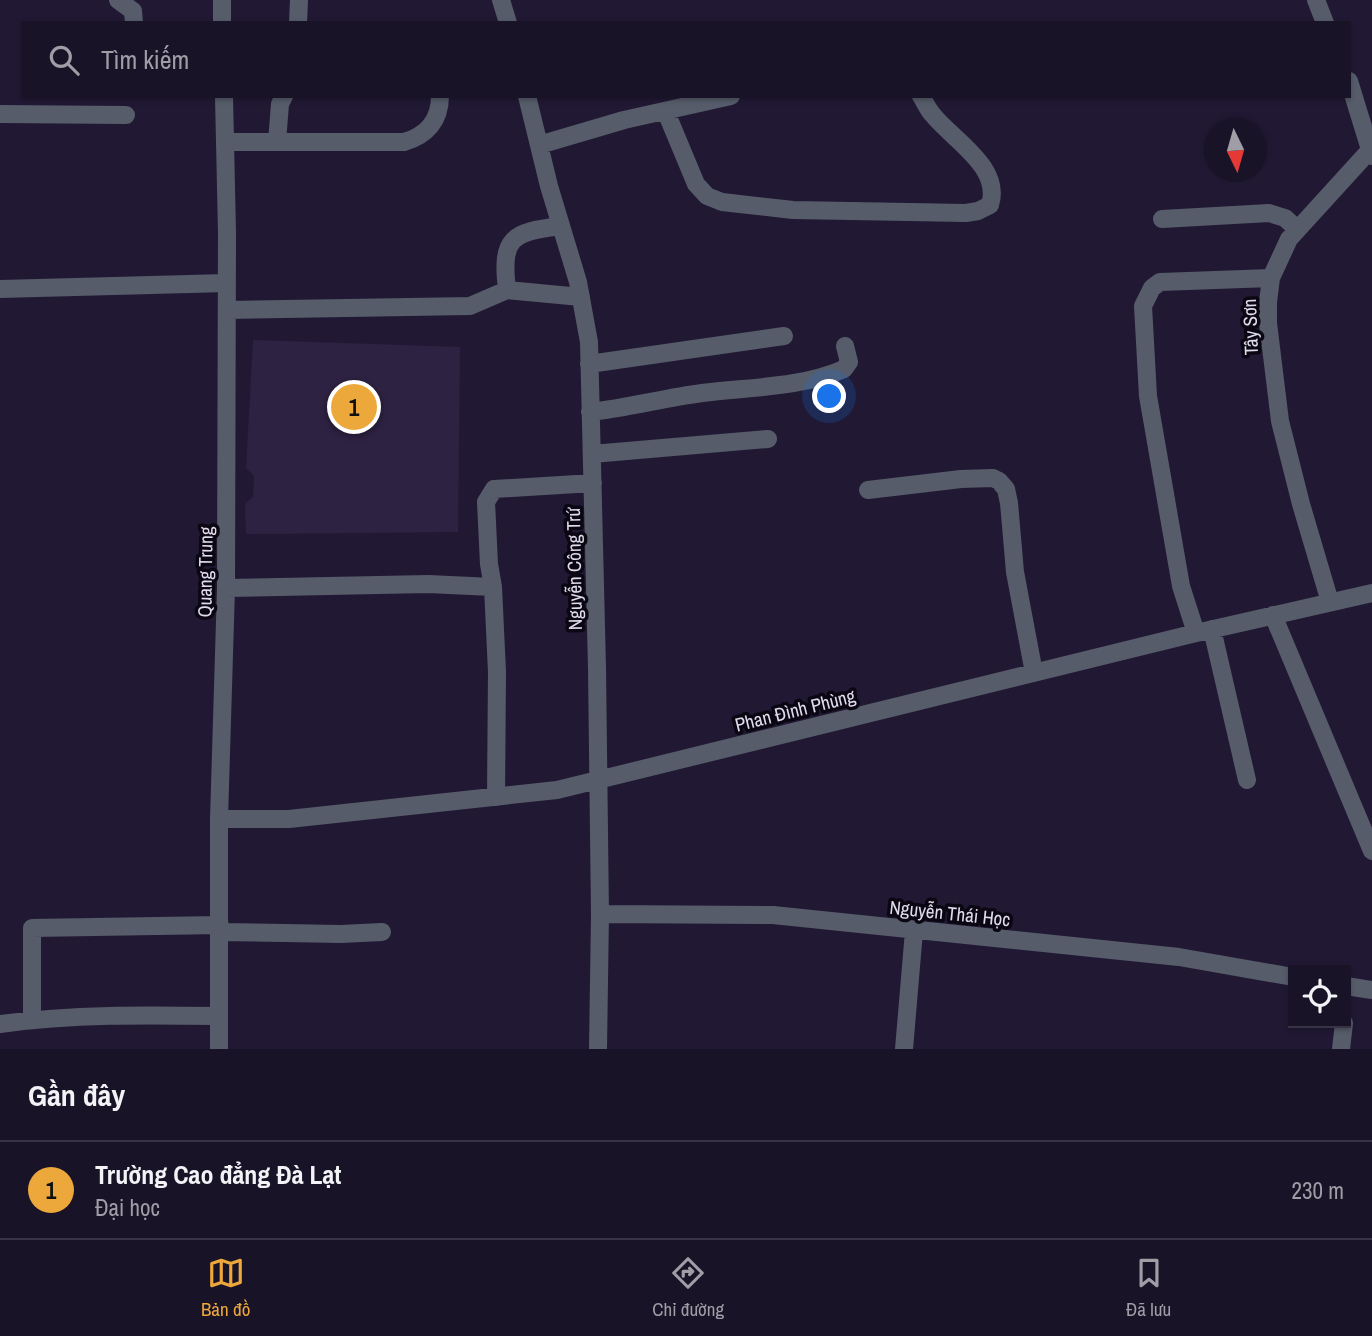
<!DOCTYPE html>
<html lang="vi">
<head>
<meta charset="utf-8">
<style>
	body { margin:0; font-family:"Archivo Narrow",sans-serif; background:#221c2f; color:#f1f3f6 }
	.controls { position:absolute; right:21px; bottom:21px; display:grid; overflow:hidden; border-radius:0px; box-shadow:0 2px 5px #0004 }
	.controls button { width:63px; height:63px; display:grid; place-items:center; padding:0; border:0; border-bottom:2px solid #373244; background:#191327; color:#f1f3f6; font:35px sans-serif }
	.compass { position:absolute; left:1204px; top:119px; width:63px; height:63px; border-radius:50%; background:#191327; box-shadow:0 2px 5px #0004; rotate:175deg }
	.you { position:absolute; left:830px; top:397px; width:24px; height:24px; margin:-18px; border:5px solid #fff; border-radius:50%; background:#1a73e8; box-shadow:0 0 0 10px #1a73e833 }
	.badge { display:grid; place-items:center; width:46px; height:46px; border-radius:50%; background:#eda83b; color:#111; font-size:23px; font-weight:700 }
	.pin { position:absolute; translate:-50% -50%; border:4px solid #fff; box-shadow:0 2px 7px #0006 }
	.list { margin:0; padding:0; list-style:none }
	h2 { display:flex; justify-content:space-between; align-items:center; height:91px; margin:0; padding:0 28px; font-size:30px }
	h2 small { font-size:23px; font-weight:400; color:#9f9ea7 }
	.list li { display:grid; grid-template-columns:46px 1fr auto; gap:21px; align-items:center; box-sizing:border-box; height:98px; padding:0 28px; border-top:2px solid #373244 }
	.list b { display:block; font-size:26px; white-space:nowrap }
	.list p { margin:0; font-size:23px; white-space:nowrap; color:#9f9ea7 }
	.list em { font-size:23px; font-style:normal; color:#9f9ea7 }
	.icon { flex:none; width:38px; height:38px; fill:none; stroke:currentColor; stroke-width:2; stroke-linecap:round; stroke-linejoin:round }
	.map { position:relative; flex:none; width:1372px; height:1049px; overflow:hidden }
	.search { position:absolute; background:#191327; box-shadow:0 2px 5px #0004; left:21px; right:21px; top:21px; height:77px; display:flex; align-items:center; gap:18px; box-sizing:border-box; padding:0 24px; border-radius:0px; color:#9f9ea7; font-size:26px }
	.sheet { height:189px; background:#191327 }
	nav { display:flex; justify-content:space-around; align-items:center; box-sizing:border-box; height:98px; border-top:2px solid #373244; background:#191327; font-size:19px; color:#9f9ea7 }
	nav a { display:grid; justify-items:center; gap:4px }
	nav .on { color:#eda83b }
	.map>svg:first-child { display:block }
	.built { fill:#2d2242 }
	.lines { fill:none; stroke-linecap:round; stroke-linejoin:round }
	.minor { stroke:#575c6a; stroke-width:18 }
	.labels { text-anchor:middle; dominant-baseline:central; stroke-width:7; stroke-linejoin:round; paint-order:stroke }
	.street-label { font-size:19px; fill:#e0dcee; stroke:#0a0712 }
</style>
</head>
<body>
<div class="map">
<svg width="1372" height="1049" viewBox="0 0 1372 1049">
	<rect width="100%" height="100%" fill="#211934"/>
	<path class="built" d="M253 340 460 347 458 532 246 534 245 504 253 497 254 476 246 468Z"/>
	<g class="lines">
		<path class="minor" d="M118 0 133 11 134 23
			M222 0V23
			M501 0 508 23
			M1316 0 1325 23
			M298 23 299 0
			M1349 81 1372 156
			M527 96 549 186 578 282 589 342 597 668 600 914 598 1049
			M666 112 696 184 707 196 722 202 793 210 966 213 978 211 990 205C1002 167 953 140 933 115 928 110 925 102 921 96
			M0 114 126 115
			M225 142H404C426 136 440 121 440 96
			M277 142 280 104 284 96
			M539 145 624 120 731 96
			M1162 219 1269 213 1285 218 1297 229
			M561 226C511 232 501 238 507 290L581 297
			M0 289 227 283
			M227 310 470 306 507 290
			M589 364 784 336
			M590 412C628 408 664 398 702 393 749 387 800 388 844 369L849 362 845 346
			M592 454 768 439
			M868 490 961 479 993 478 999 481 1006 489 1009 503 1015 572 1034 673
			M493 587 489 564 486 502 494 489 593 483
			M226 588 428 584 493 587 497 672 496 797
			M1330 602 1301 504 1280 421 1268 323V302L1271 278 1289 239 1370 150
			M1273 615 1372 851
			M1212 629 1247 780
			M1196 633 1181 586 1148 396 1143 306 1152 288 1160 282 1271 278
			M219 819H289L557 790 1196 633 1372 593
			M600 914 773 915 1179 957 1293 977
			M220 932 341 934 382 932
			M1346 986 1372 990
			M32 1020V928L220 925
			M0 1024C73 1014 146 1015 219 1016
			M219 1049V819L226 588 227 233 224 96
			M904 1049 914 931
			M1341 1049 1344 1023"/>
	</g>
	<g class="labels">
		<g class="street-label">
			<text transform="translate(1250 327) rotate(-92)">Tây Sơn</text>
			<text transform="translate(574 569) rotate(-91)">Nguyễn Công Trứ</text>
			<text transform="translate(205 572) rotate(-89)">Quang Trung</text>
			<text transform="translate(795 710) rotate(-14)">Phan Đình Phùng</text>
			<text transform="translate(950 913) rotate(6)">Nguyễn Thái Học</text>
		</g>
	</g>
</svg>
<div class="controls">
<button><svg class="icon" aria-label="locate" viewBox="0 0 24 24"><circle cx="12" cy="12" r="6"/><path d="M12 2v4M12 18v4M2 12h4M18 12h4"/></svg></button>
</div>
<svg class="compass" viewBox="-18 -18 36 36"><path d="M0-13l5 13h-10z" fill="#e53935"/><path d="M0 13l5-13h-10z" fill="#9f9ea7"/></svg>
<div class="you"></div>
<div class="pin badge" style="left:354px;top:407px">1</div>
<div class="search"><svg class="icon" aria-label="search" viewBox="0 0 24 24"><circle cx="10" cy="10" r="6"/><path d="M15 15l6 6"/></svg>Tìm kiếm</div>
</div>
<section class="sheet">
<h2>Gần đây<small></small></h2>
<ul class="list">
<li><span class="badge">1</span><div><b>Trường Cao đẳng Đà Lạt</b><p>Đại học</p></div><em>230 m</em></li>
</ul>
</section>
<nav>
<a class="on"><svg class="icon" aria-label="map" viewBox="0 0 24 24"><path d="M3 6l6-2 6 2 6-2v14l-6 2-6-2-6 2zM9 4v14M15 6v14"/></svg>Bản đồ</a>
<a><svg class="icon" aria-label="directions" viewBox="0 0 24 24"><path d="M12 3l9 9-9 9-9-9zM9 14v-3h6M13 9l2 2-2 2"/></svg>Chỉ đường</a>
<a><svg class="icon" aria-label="saved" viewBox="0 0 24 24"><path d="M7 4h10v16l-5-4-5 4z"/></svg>Đã lưu</a>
</nav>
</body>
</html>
